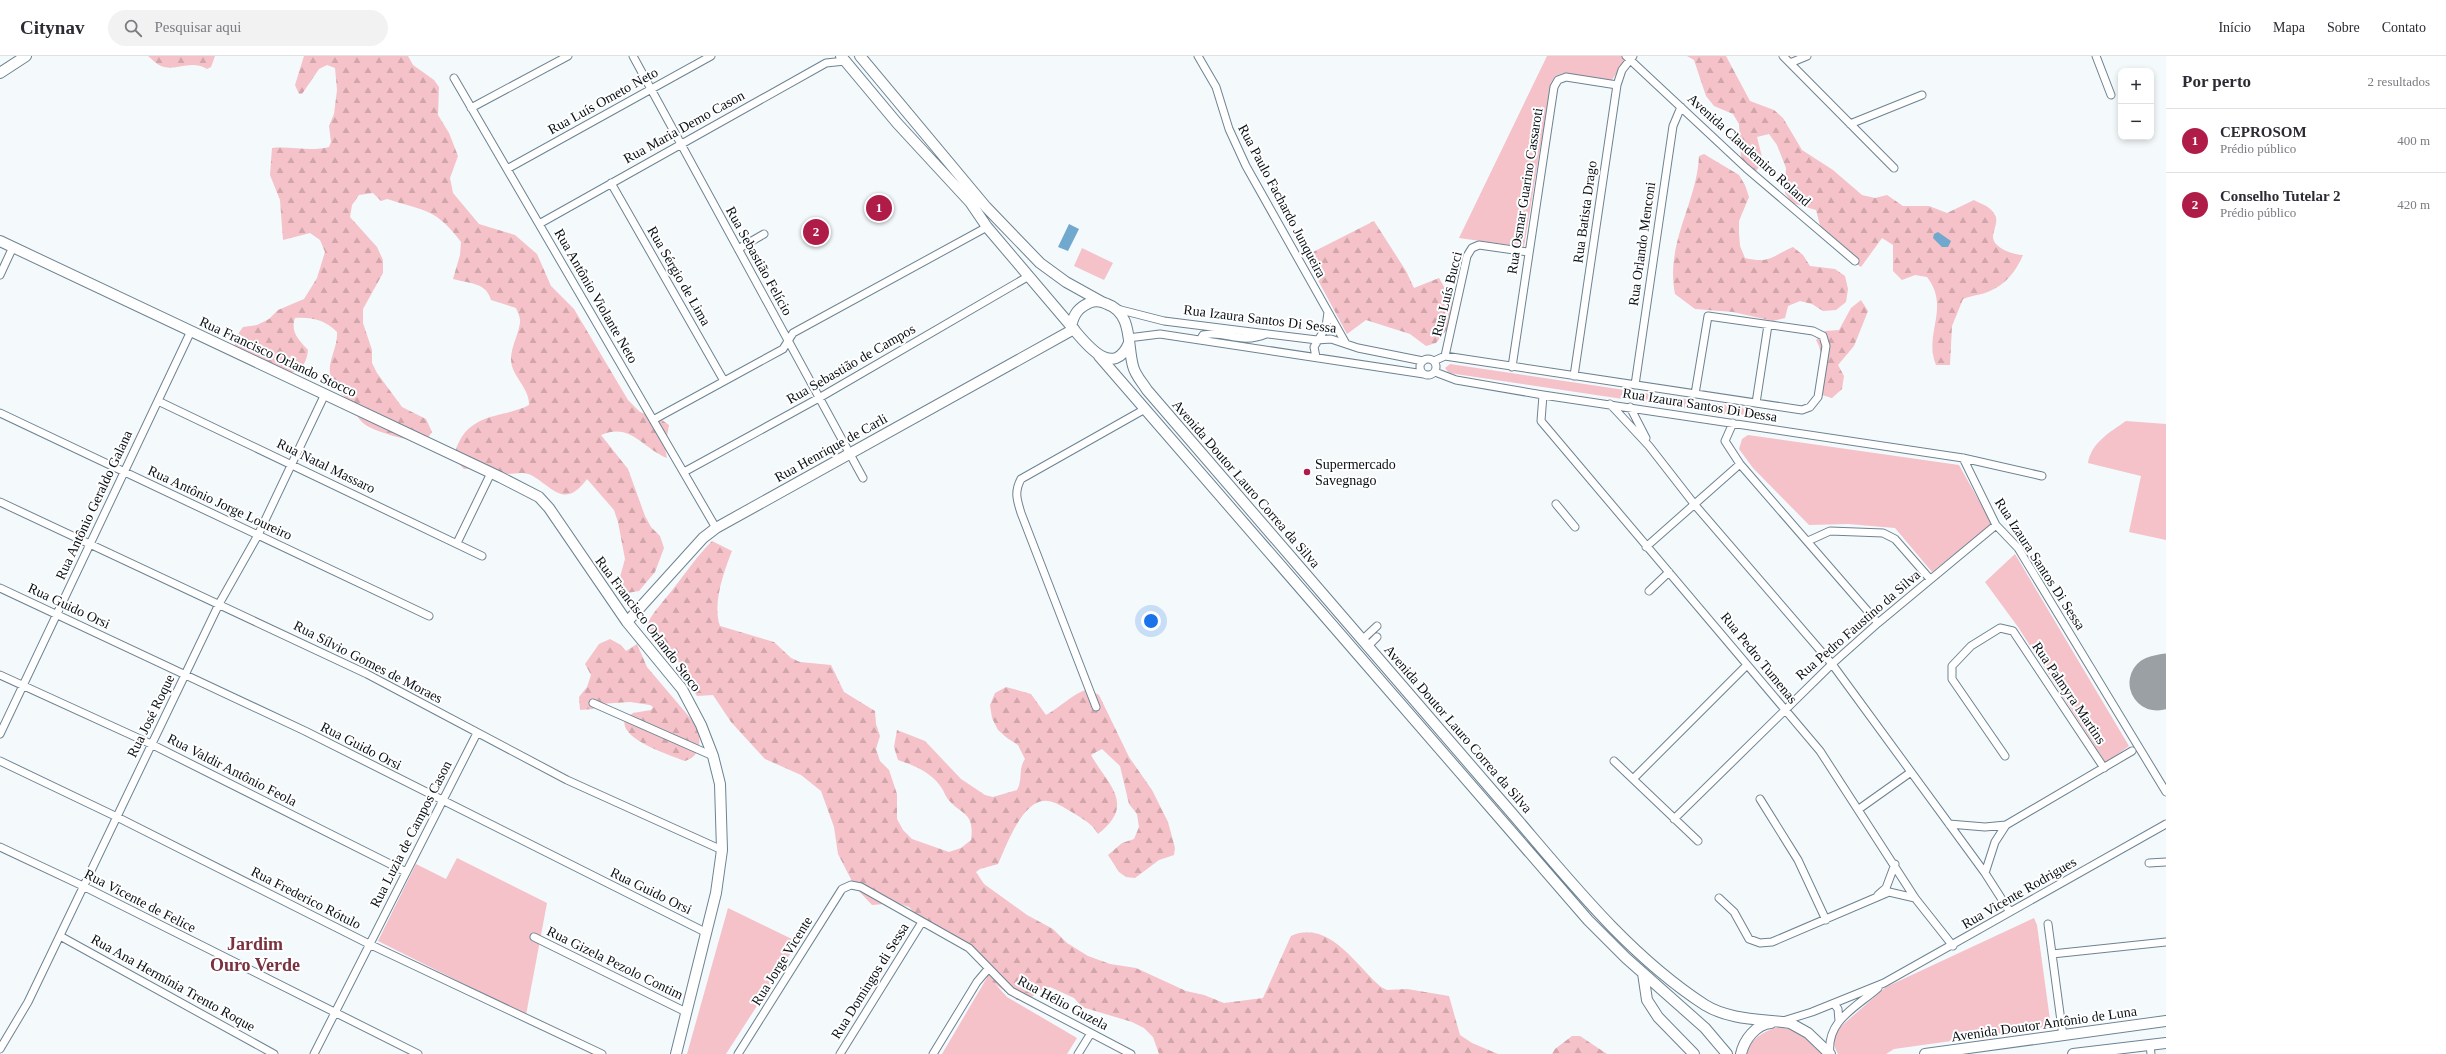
<!DOCTYPE html>
<html lang="pt">
<head>
<meta charset="utf-8">
<style>
	body { margin:0; font-family:"Times New Roman",serif; background:#f2f2f3; color:#2b2b33 }
	.controls { position:absolute; right:12px; top:12px; display:grid; overflow:hidden; border-radius:8px; box-shadow:0 2px 6px #0003 }
	.controls button { width:36px; height:36px; display:grid; place-items:center; padding:0; border:0; border-bottom:1px solid #e1e1e2; background:#fff; color:#2b2b33; font:20px sans-serif }
	.you { position:absolute; left:1151px; top:565px; width:14px; height:14px; margin:-10px; border:3px solid #fff; border-radius:50%; background:#1a73e8; box-shadow:0 0 0 6px #1a73e833 }
	.badge { display:grid; place-items:center; width:26px; height:26px; border-radius:50%; background:#af1c48; color:#fff; font-size:13px; font-weight:700 }
	.pin { position:absolute; translate:-50% -50%; border:2px solid #fff; box-shadow:0 1px 4px #0006 }
	.list { margin:0; padding:0; list-style:none }
	h2 { display:flex; justify-content:space-between; align-items:center; height:52px; margin:0; padding:0 16px; font-size:17px }
	h2 small { font-size:13px; font-weight:400; color:#7c7c81 }
	.list li { display:grid; grid-template-columns:26px 1fr auto; gap:12px; align-items:center; box-sizing:border-box; height:64px; padding:0 16px; border-top:1px solid #e1e1e2 }
	.list b { display:block; font-size:15px; white-space:nowrap }
	.list p { margin:0; font-size:13px; white-space:nowrap; color:#7c7c81 }
	.list em { font-size:13px; font-style:normal; color:#7c7c81 }
	.icon { flex:none; width:22px; height:22px; fill:none; stroke:currentColor; stroke-width:2; stroke-linecap:round; stroke-linejoin:round }
	.map { position:relative; flex:none; width:2166px; height:998px; overflow:hidden }
	header { display:flex; align-items:center; gap:24px; box-sizing:border-box; height:56px; padding:0 20px; background:#fff; border-bottom:1px solid #e1e1e2 }
	header strong { font-size:19px }
	nav { display:flex; gap:22px; margin-inline-start:auto; font-size:14px }
	.search { width:280px; height:36px; background:#f2f2f3; display:flex; align-items:center; gap:10px; box-sizing:border-box; padding:0 14px; border-radius:22px; color:#7c7c81; font-size:15px }
	main { display:flex }
	aside { flex:1; background:#fff }
	.map>svg:first-child { display:block }
	.green { fill:#f4c2c8 }
	.forest { fill:url(#forest-firs) }
	.water { fill:#71a8cd }
	.lines { fill:none; stroke-linecap:round; stroke-linejoin:round }
	.runway { stroke:#9aa0a4; stroke-width:55 }
	.street-casing { stroke:#6d8392; stroke-width:9 }
	.secondary-casing { stroke:#6d8392; stroke-width:12 }
	.street { stroke:#fff; stroke-width:7 }
	.secondary { stroke:#fff; stroke-width:10 }
	.poi-dot { fill:#af1c48; stroke:#fff; stroke-width:1.5 }
	.labels { text-anchor:middle; dominant-baseline:central; stroke-width:4; stroke-linejoin:round; paint-order:stroke }
	.street-label { font-size:14px; fill:#081015; stroke:#fff }
	.poi-label { font-size:14px; fill:#081015; stroke:#fff; text-anchor:start }
	.district-label { font-size:18px; font-weight:bold; fill:#79323f; stroke:#fff }
</style>
</head>
<body>
<header>
<strong>Citynav</strong>
<div class="search"><svg class="icon" aria-label="search" viewBox="0 0 24 24"><circle cx="10" cy="10" r="6"/><path d="M15 15l6 6"/></svg>Pesquisar aqui</div>
<nav><a>Início</a><a>Mapa</a><a>Sobre</a><a>Contato</a></nav>
</header>
<main>
<div class="map">
<svg width="2166" height="998" viewBox="0 0 2166 998">
	<defs>
		<pattern id="forest-firs" width="22" height="20" patternUnits="userSpaceOnUse"><rect width="22" height="20" fill="#f4c2c8"/><path d="M5 1l3.5 6h-7zM16 11l3.5 6h-7z" fill="#d0a6ab"/></pattern>
	</defs>
	<rect width="100%" height="100%" fill="#f4f9fc"/>
	<path class="green" d="M1547 0H1622L1626 3 1612 24 1563 17 1555 20 1551 27 1524 191 1459 182Z
		M1082 192 1113 207 1104 224 1074 210Z
		M1450 308 1759 354 1757 363 1449 317 1445 312Z
		M2126 365 2166 368V484L2129 476 2141 420 2088 407C2091 387 2110 376 2126 365Z
		M1748 379 1959 409 1992 468 1932 516 1895 472 1848 468 1809 469 1753 412 1739 393 1742 383Z
		M2015 498 2129 690 2106 707 2018 571 1985 526Z
		M457 802 547 847 526 959 378 885 416 808 446 823Z
		M728 852 798 886 726 998H687Z
		M2034 862 2037 869 2051 971 1894 993 1886 998H1838C1832 988 1834 981 1839 972L1886 931Z
		M988 920 1007 941 1077 982 1067 998H942Z
		M1778 971C1799 973 1809 984 1823 998H1746C1751 982 1763 976 1778 971Z"/>
	<path class="forest" d="M148 0H215L211 11 207 13C190 3 176 16 161 10 156 8 152 3 148 0Z
		M304 0H408L413 9 434 24 439 31 438 59 449 77 458 100 450 122 453 137 479 168 515 179 537 198 551 230 574 253 628 344 640 356 662 364 669 369 665 392 667 402C642 392 631 366 601 379L628 413 645 460 651 471 660 480 664 492 655 516 639 535 627 537 618 528 625 503 618 466 614 454 587 423C564 454 553 431 531 419 522 415 515 418 506 418 492 419 478 410 464 413 456 406 453 398 458 388 473 355 505 362 529 349 530 332 511 320 511 303 511 290 521 273 520 264 520 260 517 255 516 252L491 244C486 226 470 228 453 223L460 199 461 186C436 152 424 155 387 143L381 145 373 137 359 139 352 149 350 161 377 191 383 204V217L363 253V267L372 294V307L377 317 402 351 426 363 432 376 425 386C412 386 370 375 362 366 356 360 346 341 342 338 336 333 332 328 330 318 328 304 338 291 337 276 325 264 312 261 295 262 290 276 299 284 308 294 304 336 254 311 233 300L236 281 243 271 257 269 269 263 278 254 304 243 317 222 325 196 320 184 310 177 283 184 280 144 270 119 272 92C292 90 310 96 329 91L331 86 329 70 334 58 337 34 335 12 327 9 319 13 302 38H299L295 29Z
		M1687 0H1726L1750 45 1774 54 1783 62 1802 94 1833 114 1862 139 1875 142 1887 139 1903 150H1929L1947 157 1974 144C1981 148 1989 150 1993 156 2000 164 1994 171 1993 180 1992 192 2014 199 2023 199 2017 214 2005 229 1990 235 1982 239 1972 239 1963 243L1952 270 1950 309H1936C1923 278 1951 252 1927 221L1915 219 1902 224 1893 215V189L1882 182 1861 211 1835 193 1827 180 1822 177 1816 154 1792 147 1785 137 1786 112 1777 89 1769 78 1757 81 1763 105 1754 118 1741 102 1739 68 1733 58 1714 50 1706 40 1694 4Z
		M1704 98 1739 119 1745 129 1749 141 1739 165V177L1740 190 1745 202C1770 208 1772 200 1793 191L1803 199 1810 210 1835 213 1845 220 1848 233 1846 246 1836 254 1823 255 1812 248 1800 245 1788 250 1785 262 1773 265 1733 256 1695 253 1675 238C1665 187 1697 147 1699 100Z
		M1374 165 1406 215 1414 232 1439 222 1452 245 1448 272 1436 287 1426 290 1410 278 1366 264 1347 278 1305 200Z
		M1861 244 1868 255 1854 290 1838 309 1844 320 1842 333 1832 342 1822 339C1809 316 1831 311 1816 284L1825 275 1839 274 1851 252Z
		M712 485 732 495C724 515 712 548 720 570L774 586 791 602 800 606 831 609 844 636 875 655 876 668 880 680 876 693 880 705 889 714 897 738V763L903 774 912 783 949 796 961 792 971 784C975 755 961 760 947 742 945 739 944 735 941 731 931 716 915 710 898 704L894 691 897 674 925 685 961 723 985 739 993 741 1017 734C1023 725 1018 712 1025 703L1018 689 1007 682 998 674 992 662 990 649 995 637 1006 631 1031 638 1046 659C1061 651 1072 638 1088 633L1099 639 1129 701 1152 734 1168 766 1175 792 1174 799 1159 804 1135 822 1126 821 1119 816 1108 799 1122 787 1134 783 1139 771 1137 758 1129 748 1120 710 1102 693 1091 699C1107 728 1137 748 1098 778 1092 767 1081 762 1070 755 1063 751 1056 746 1048 745 1023 741 1006 791 998 808L980 813 976 816 984 828 1027 859 1053 873 1067 887 1088 900 1110 908 1136 912 1186 935 1204 939 1224 947 1263 942 1291 880C1329 863 1356 910 1381 931L1387 934 1407 933 1449 940 1460 979 1472 987 1498 998H1159L1153 981 1144 972 1132 966 1082 951 1074 942 1050 931 1038 935 1029 944H1017L987 922 981 901 973 891 946 874 918 861 909 851 897 847 872 849 855 831 838 798 834 771 821 735 801 719 765 703 731 666 713 639 697 640 690 629 687 617 680 607 659 592 646 571C651 559 657 553 665 543 681 524 694 503 712 485Z
		M610 583 621 589 626 595 637 588 647 611 697 670C701 684 702 700 685 705 670 699 618 683 625 663L633 657 651 654 653 651 650 649 630 646 599 648 593 653 580 654 579 641 587 631 591 619 585 608 599 588Z
		M1572 980H1580L1607 998H1552L1555 993Z"/>
	<path class="water" d="M1069 168 1079 173 1068 195 1058 191Z
		M1938 176 1951 185 1948 191H1942L1933 182 1934 178Z"/>
	<g class="lines">
		<path class="runway" d="M2157 627 2166 625"/>
		<defs>
			<path id="street" d="M633 0 863 422
				M1198 0 1216 31 1229 73 1246 110 1345 286
				M1626 0 1746 112 1855 205
				M1783 0 1894 112
				M2096 0 2111 39
				M1790 7 1807 0
				M454 22 716 472
				M471 52 568 0
				M1850 68 1922 39
				M507 113 711 0
				M611 127 724 325
				M539 168 826 7 845 5
				M738 193 764 178
				M0 219 13 191
				M1117 253 1164 265 1317 284 1331 283 1358 292 1423 305
				M1128 282 1160 278 1424 318
				M1200 284 1203 279C1226 274 1240 289 1266 278
				M1445 300 1467 200 1472 192 1479 189 1528 196
				M1316 301 1314 291 1326 271 1328 256
				M1420 311a8 8 0 1 1 16 0a8 8 0 1 1-16 0Z
				M1434 305 1445 300 1802 354 1810 351 1818 341 1826 290 1823 280 1813 275 1708 260 1695 338
				M1512 311 1554 31 1558 24 1566 21 1617 29
				M1435 316 1456 324 1543 339 1963 402 2042 420
				M1574 320 1617 29 1622 14 1633 0
				M1635 329 1673 70 1681 51
				M1543 339 1541 365 1820 695 1915 842 1953 890
				M158 345 482 500
				M1756 347 1768 269
				M1610 348 1649 390 1695 449 1832 608 1985 817 2010 856
				M1630 351 1646 382
				M0 357 429 560
				M653 364 783 293 793 277 987 171
				M1733 367 1725 385 1740 408 1878 567
				M1963 402 1996 469 2018 492 2166 736
				M684 416 819 342 1029 220
				M0 446 367 618 567 724 722 794
				M1556 448 1575 471
				M1808 485 1830 475 1883 477 1895 483 1930 523
				M457 487 491 417
				M1646 491 1740 408
				M0 532 305 675 707 877
				M1649 535 1669 516
				M1362 584 1377 570
				M1367 591 1377 581
				M0 619 151 688 406 816
				M593 647 713 700
				M1096 651 1021 457C1017 444 1014 436 1021 423L1145 353
				M0 678 191 275
				M2005 700 1952 623V610L1971 590 2000 572 2013 575 2104 712
				M0 705 117 761 369 888 602 998
				M1614 705 1698 785
				M1633 723 1746 610
				M1760 743 1798 804 1826 864
				M1859 753 1911 716
				M1674 763 1832 608 1878 567 1996 469
				M1949 768 1985 771 2006 769 2132 695
				M0 791 83 830 418 998
				M2149 807 2166 806
				M1985 817 1995 786 2006 769
				M1878 839 1886 832 1895 808
				M1719 842 1734 856 1749 883 1760 887 1772 886 1889 836 1915 842
				M2048 868 2063 980
				M60 880 274 998
				M534 881 686 956
				M2052 898 2166 886
				M1834 948 1838 953 1839 965
				M1783 965 1812 956 1884 927 2166 768
				M2150 989 2151 998
				M0 993 28 946 219 548 258 479 325 338
				M314 998 477 677
				M738 998 842 833 851 829 861 831 969 892 1011 935 1131 998
				M840 998 922 866
				M933 998 977 926 988 913
				M1078 998 1091 977
				M1830 998C1826 965 1855 952 1878 932"/>
			<path id="secondary" d="M841 0 897 67 970 146 987 171 1071 270
				M860 0 986 151 1040 207 1066 226 1102 246
				M0 17 26 0
				M0 185 500 421 539 441 549 452 627 566 682 633 701 669 713 700 720 728 722 794 716 837 676 998
				M1129 287C1113 324 1085 287 1071 270 1074 258 1078 252 1089 247 1095 244 1101 245 1107 248 1133 257 1127 289 1133 310 1135 319 1142 326 1147 334 1264 469 1380 605 1497 740 1561 813 1622 895 1705 949 1729 964 1762 963 1790 967L1808 977 1830 998
				M1099 300 1588 864 1626 902 1705 972 1727 998
				M627 566 703 482 716 472 1074 273
				M1643 917 1647 944 1658 961 1694 998
				M1741 998C1744 984 1756 968 1771 967
				M1925 998 2166 965
				M2073 998 2166 987"/>
		</defs>
		<use href="#street" class="street-casing"/>
		<use href="#secondary" class="secondary-casing"/>
		<use href="#street" class="street"/>
		<use href="#secondary" class="secondary"/>
	</g>
	<circle class="poi-dot" cx="1307" cy="416" r="4"/>
	<g class="labels">
		<g class="street-label">
			<text transform="translate(603 45) rotate(-29)">Rua Luís Ometo Neto</text>
			<text transform="translate(684 71) rotate(-29)">Rua Maria Demo Cason</text>
			<text transform="translate(1749 94) rotate(42)">Avenida Claudemiro Roland</text>
			<text transform="translate(1525 135) rotate(-81)">Rua Osmar Guarino Cassaroti</text>
			<text transform="translate(1282 145) rotate(62)">Rua Paulo Fachardo Junqueira</text>
			<text transform="translate(1585 156) rotate(-82)">Rua Batista Drago</text>
			<text transform="translate(1642 188) rotate(-82)">Rua Orlando Menconi</text>
			<text transform="translate(759 205) rotate(61)">Rua Sebastião Felício</text>
			<text transform="translate(679 220) rotate(60)">Rua Sérgio de Lima</text>
			<text transform="translate(1447 238) rotate(-76)">Rua Luís Bucci</text>
			<text transform="translate(596 240) rotate(60)">Rua Antônio Violante Neto</text>
			<text transform="translate(1260 263) rotate(7)">Rua Izaura Santos Di Sessa</text>
			<text transform="translate(278 301) rotate(25)">Rua Francisco Orlando Stocco</text>
			<text transform="translate(851 308) rotate(-30)">Rua Sebastião de Campos</text>
			<text transform="translate(1700 349) rotate(9)">Rua Izaura Santos Di Dessa</text>
			<text transform="translate(831 392) rotate(-29)">Rua Henrique de Carli</text>
			<text transform="translate(326 410) rotate(26)">Rua Natal Massaro</text>
			<text transform="translate(1246 428) rotate(49)">Avenida Doutor Lauro Correa da Silva</text>
			<text transform="translate(220 447) rotate(25)">Rua Antônio Jorge Loureiro</text>
			<text transform="translate(94 449) rotate(-65)">Rua Antônio Geraldo Galana</text>
			<text transform="translate(2040 508) rotate(57)">Rua Izaura Santos Di Sessa</text>
			<text transform="translate(69 550) rotate(25)">Rua Guido Orsi</text>
			<text transform="translate(648 568) rotate(53)">Rua Francisco Orlando Stoco</text>
			<text transform="translate(1858 569) rotate(-41)">Rua Pedro Faustino da Silva</text>
			<text transform="translate(1759 602) rotate(51)">Rua Pedro Tumenas</text>
			<text transform="translate(368 606) rotate(27)">Rua Sílvio Gomes de Moraes</text>
			<text transform="translate(2069 637) rotate(56)">Rua Palmyra Martins</text>
			<text transform="translate(151 660) rotate(-64)">Rua José Roque</text>
			<text transform="translate(1458 673) rotate(49)">Avenida Doutor Lauro Correa da Silva</text>
			<text transform="translate(361 690) rotate(27)">Rua Guido Orsi</text>
			<text transform="translate(232 714) rotate(27)">Rua Valdir Antônio Feola</text>
			<text transform="translate(411 778) rotate(-63)">Rua Luzia de Campos Cason</text>
			<text transform="translate(651 835) rotate(26)">Rua Guido Orsi</text>
			<text transform="translate(2019 837) rotate(-30)">Rua Vicente Rodrigues</text>
			<text transform="translate(306 842) rotate(27)">Rua Frederico Rótulo</text>
			<text transform="translate(140 845) rotate(27)">Rua Vicente de Felice</text>
			<text transform="translate(782 905) rotate(-58)">Rua Jorge Vicente</text>
			<text transform="translate(615 907) rotate(26)">Rua Gizela Pezolo Contim</text>
			<text transform="translate(870 925) rotate(-58)">Rua Domingos di Sessa</text>
			<text transform="translate(173 927) rotate(29)">Rua Ana Hermínia Trento Roque</text>
			<text transform="translate(1063 947) rotate(28)">Rua Hélio Guzela</text>
			<text transform="translate(2044 968) rotate(-8)">Avenida Doutor Antônio de Luna</text>
		</g>
		<g class="poi-label">
			<text x="1315" y="408">Supermercado<tspan x="1315" dy="16">Savegnago</tspan></text>
		</g>
		<g class="district-label">
			<text x="255" y="888">Jardim<tspan x="255" dy="21">Ouro Verde</tspan></text>
		</g>
	</g>
</svg>
<div class="controls">
<button>+</button>
<button>−</button>
</div>
<div class="you"></div>
<div class="pin badge" style="left:879px;top:152px">1</div>
<div class="pin badge" style="left:816px;top:176px">2</div>
</div>
<aside>
<h2>Por perto<small>2 resultados</small></h2>
<ul class="list">
<li><span class="badge">1</span><div><b>CEPROSOM</b><p>Prédio público</p></div><em>400 m</em></li>
<li><span class="badge">2</span><div><b>Conselho Tutelar 2</b><p>Prédio público</p></div><em>420 m</em></li>
</ul>
</aside>
</main>
</body>
</html>
